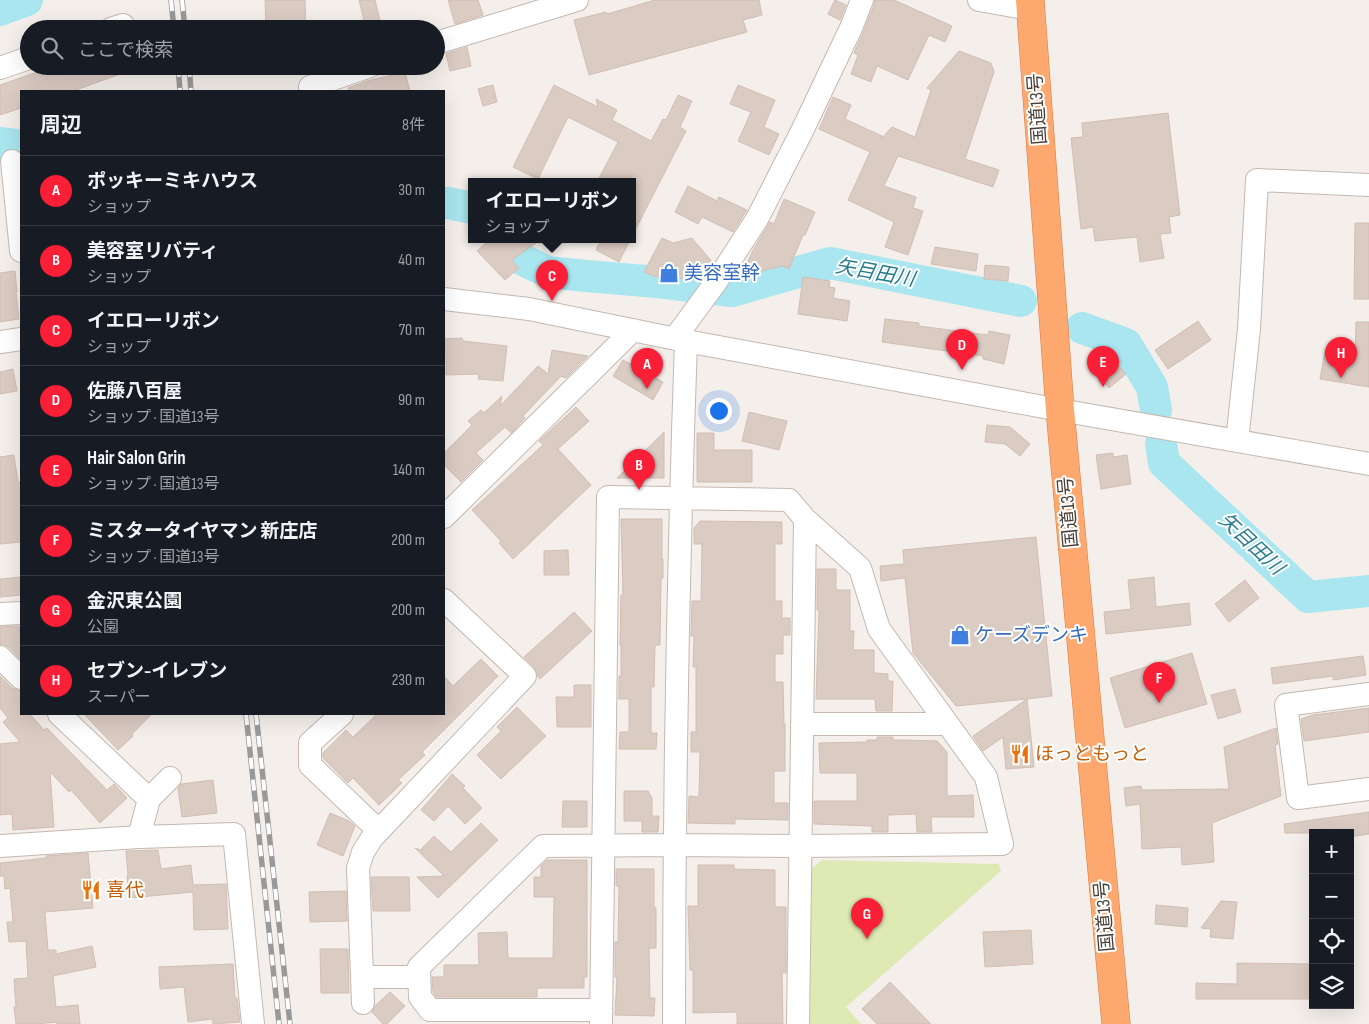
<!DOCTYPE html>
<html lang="ja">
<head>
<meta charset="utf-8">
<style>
	body { margin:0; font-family:"Sofia Sans Condensed","Noto Sans JP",sans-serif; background:#242831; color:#f1f3f6 }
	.controls { position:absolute; right:15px; bottom:15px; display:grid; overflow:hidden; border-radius:0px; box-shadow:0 5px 20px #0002 }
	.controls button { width:45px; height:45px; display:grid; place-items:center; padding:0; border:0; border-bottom:1px solid #363941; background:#171b24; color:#f1f3f6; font:25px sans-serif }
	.you { position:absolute; left:718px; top:410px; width:18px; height:18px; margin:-12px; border:4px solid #fff; border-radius:50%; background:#1a73e8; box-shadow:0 0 0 8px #1a73e833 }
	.badge { display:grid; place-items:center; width:32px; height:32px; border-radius:50%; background:#f81f37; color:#fff; font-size:16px; font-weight:700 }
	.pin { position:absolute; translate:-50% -41px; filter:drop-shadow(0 1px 2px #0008) }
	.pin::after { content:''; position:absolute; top:26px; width:18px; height:15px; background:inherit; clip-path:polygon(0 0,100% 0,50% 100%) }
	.popup { position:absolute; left:468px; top:178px; width:168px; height:65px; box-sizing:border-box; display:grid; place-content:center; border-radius:0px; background:#171b24; filter:drop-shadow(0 1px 4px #0005); font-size:16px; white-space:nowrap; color:#9ea1a6 }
	.popup b { font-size:19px; color:#f1f3f6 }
	.popup::after { content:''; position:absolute; left:50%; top:100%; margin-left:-10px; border:10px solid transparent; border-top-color:#171b24 }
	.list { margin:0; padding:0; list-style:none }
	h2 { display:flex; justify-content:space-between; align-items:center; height:65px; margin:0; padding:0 20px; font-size:21px }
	h2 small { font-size:16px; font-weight:400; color:#9ea1a6 }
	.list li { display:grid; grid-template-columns:32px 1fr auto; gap:15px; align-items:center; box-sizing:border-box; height:70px; padding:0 20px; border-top:1px solid #363941 }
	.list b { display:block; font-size:19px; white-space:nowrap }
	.list p { margin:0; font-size:16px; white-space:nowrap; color:#9ea1a6 }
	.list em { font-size:16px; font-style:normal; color:#9ea1a6 }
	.icon { flex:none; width:28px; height:28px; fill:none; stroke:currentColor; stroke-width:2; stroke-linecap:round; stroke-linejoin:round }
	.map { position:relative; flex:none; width:1369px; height:1024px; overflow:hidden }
	.search { position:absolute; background:#171b24; box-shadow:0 5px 20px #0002; left:20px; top:20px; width:425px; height:55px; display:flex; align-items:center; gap:12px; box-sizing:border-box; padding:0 18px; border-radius:28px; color:#9ea1a6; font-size:19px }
	.panel { position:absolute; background:#171b24; box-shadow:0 5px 20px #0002; left:20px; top:90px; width:425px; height:625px; border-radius:0px }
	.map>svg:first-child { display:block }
	.green { fill:#dfe9b4 }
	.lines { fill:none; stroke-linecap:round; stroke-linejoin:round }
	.river { stroke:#a9e6f0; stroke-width:32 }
	.building { fill:#dacbc3; stroke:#d2beb3 }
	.minor-casing { stroke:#c4b8b0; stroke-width:24 }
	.highway-casing { stroke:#dd793d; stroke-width:29 }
	.minor { stroke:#fff; stroke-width:22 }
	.highway { stroke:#fca86f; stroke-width:28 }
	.rail-casing { stroke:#999; stroke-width:5.5 }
	.rail { stroke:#fff; stroke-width:4; stroke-dasharray:11; stroke-linecap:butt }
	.labels { text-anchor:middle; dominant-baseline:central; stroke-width:4; stroke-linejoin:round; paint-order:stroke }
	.street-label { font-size:19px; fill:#4a3e38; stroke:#fff }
	.shop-label { font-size:19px; fill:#366cbe; stroke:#fff; text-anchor:start }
	.food-label { font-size:19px; fill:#c56008; stroke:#fff; text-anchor:start }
	.water-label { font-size:20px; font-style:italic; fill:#297c8d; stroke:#fff }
</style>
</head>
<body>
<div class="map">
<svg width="1369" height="1024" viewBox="0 0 1369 1024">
	<rect width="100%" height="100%" fill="#f5efeb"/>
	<path class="green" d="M822 860 999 864 1001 871 846 1007 861 1024H810V870Z"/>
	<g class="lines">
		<path class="river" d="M0 10 27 0
			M0 143 16 145 21 147
			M444 203H448L472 208
			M504 240 517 257 548 272 586 276 657 282 732 291 830 263 1021 301
			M1082 328 1126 344 1152 387 1156 410
			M1161 444 1164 463 1308 597 1369 591"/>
	</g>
	<path class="building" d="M265 0H305L306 29H266Z
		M359 0H375L382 29H366Z
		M448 0H478L483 15 455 24Z
		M655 0H759L762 15 743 20 747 32 589 75 574 20 606 12 607 14Z
		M835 0 846 5 840 20 828 14Z
		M875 0H894L952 26 945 42 929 35 908 80 877 66 871 82 851 74 858 55 854 53 863 33 874 5Z
		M467 47 471 66 450 71 446 54Z
		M959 51 991 63 994 72 965 159 999 170 993 187 898 156 884 186 916 197 913 208 923 211 908 255 885 247 894 222 848 200 870 152 819 129 833 97 851 105 845 119 882 136 881 139 892 127 915 137 931 90 927 88Z
		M54 66H137V68L73 91H21V108L0 115V85Z
		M405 72 410 91H349L348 88 367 81Z
		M493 85 497 102 483 106 478 89Z
		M554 85 598 107 596 99 617 110 612 120 651 141 663 119 666 120 678 95 692 101 680 127 686 131 632 236V182H597L618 142 568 117 538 179 513 167Z
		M738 85 775 100 764 127 779 134 769 155 738 141 751 112 730 104Z
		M1168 113 1180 215 1169 217 1171 233 1160 234 1164 258 1140 262 1137 237 1095 241 1093 227 1081 229 1071 138 1083 137 1082 123Z
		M688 186 717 201 719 197 747 210 733 232 702 217 698 224 675 212Z
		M784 199 815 212 805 235H803L789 269 783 266 756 272 745 268 753 250 770 222 774 224Z
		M1355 223H1369V299H1354Z
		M662 238 673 243 692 238 713 263 701 280 653 276 644 272Z
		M489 240H540L512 260 519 268 505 280 477 251Z
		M601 240H630L619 262 596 250Z
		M935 247 978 254 976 271 931 264Z
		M985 265 1009 267 1008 281 984 279Z
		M15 271 17 292H16L19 319 0 322V273Z
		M803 277 830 281 829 287 835 288 833 298 850 301 847 321 798 314Z
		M885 319 919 323V326L988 335 989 331 1010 335 1004 364 983 359V356L882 342Z
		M1198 321 1211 340 1168 369 1155 350Z
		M1356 322H1369V387L1320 379 1325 351 1355 357Z
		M462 338 463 341 507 346 503 381 478 379 479 374 446 375V354H444V339Z
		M552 350 588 356 566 378 561 376 523 416 525 418 511 433 505 427 476 453 483 460 461 482 444 465V453L472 425 468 421 481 410 484 413 502 396 500 406 538 366 548 374Z
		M1106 350 1126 374 1109 388 1088 364Z
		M623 360 663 382 653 400 613 376Z
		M13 369 17 391 0 394V372Z
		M576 407 589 421 558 449 591 485 513 559 499 543 501 541 472 510 543 445 539 441Z
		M749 412 787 421 779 450 742 441Z
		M987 425 1010 427 1030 444 1020 456 1005 444 985 442Z
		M664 432V478H617Z
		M697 433H714V450H752V482H697Z
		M1113 453V457L1127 455 1131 484 1101 489 1096 455Z
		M14 455 18 482H21V542L0 544V457Z
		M621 519H662V560L663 559V578H661L660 645H655L654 687H651V733H657L656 749H619L620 732H629V699H619V676H621V645H620L621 595H623Z
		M700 521 782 522V544H775V601H782V618H790V635H783V654H775V682H783L784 724H785V771H774V803H788V820L735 819V824L688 823 689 796 699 797 700 752H691V732H696V667H693L694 636H691L692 601H701L702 544H694V528Z
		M1036 537 1052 696 1027 699 1034 767 1006 769 1003 737 983 751 973 736 1027 699 956 706 913 653 905 578 881 581 880 566 904 564 903 550Z
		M568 550 569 575H544V551Z
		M817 569H836V590H850V631H854L853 650H874V673L888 674V681H893L892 711H876L875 699H816L819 610H817Z
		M21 577V595L0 597V579Z
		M1154 577 1156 607 1189 603 1191 625 1106 634 1104 612 1131 609 1128 580Z
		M1245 580 1259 598 1229 622 1215 604Z
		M574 612 592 631 540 679 538 676 537 672 534 667 524 657Z
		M19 626 21 645V660L9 647 4 645 0 644V627Z
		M1192 653 1207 704 1125 728 1110 678Z
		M1363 656 1366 675 1333 680V676L1273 684 1271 668Z
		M481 659 498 676 422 752 425 755 398 780 402 783 379 805 353 778 348 783 323 758V753L346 730 353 737 377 714H444V676L453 686Z
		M0 676 12 688 17 690 21 691V714H30L44 730 47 728 107 790 114 784 127 798 100 823 71 790 69 792 50 772 54 827 13 830 12 814 0 815V744L20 742 3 722 8 718 0 708Z
		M574 685H591V727H557L556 697H574Z
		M1235 689 1241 712 1218 719 1211 695Z
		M517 707 546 736 501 779 477 755 501 731 497 727Z
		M1369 708V732L1304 741 1301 719 1313 715Z
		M84 714H152L132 734 133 736 118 750Z
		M1276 728 1278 744 1275 745 1281 796 1212 823 1214 862 1182 865 1181 847 1142 849 1140 804 1126 806 1124 788 1141 786 1142 790 1229 789 1224 747Z
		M877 737H893V740H904L937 741 947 752V796L973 795 974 817H931L932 832H917L916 814 888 815V832H872V826L814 824V801H857V773H820L819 743 867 742V740H877Z
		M452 774 465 786 463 788 482 808 465 824 448 806 434 821 421 810Z
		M213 780 217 813 182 817 178 788 181 784Z
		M624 791H648L652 798V816H659L658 832H642V821H624Z
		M563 801H587V827H562Z
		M1369 812V834L1350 837V833H1285L1284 824Z
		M330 813 349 821 355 826 343 856 317 845Z
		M481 823 498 840 438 898 417 877 444 876 415 848 423 851 421 849 434 836 451 852Z
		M158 850 161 869 191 865 193 885 226 884 228 929 194 930 193 892 129 898 127 876H128L126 851Z
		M88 853 93 908 45 912 48 950H56V954L92 946 96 967 53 976 56 1007 78 1005 80 1024H57V1022L36 1024H16L14 1007H16L14 979 28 978 26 941 9 942 7 922H13L10 888 5 889 4 876H0V863L46 858V856Z
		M547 860H587V977H584V988H537V997H436L433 992 432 977H444V965H479L478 933 507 932 508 958H553L554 897H534V877H541V866Z
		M698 865H734V869L775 870V907H786V973H782L783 1024H737V1012L693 1013V970H690L688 906H698Z
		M616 869H654V908H656V948H649L650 998H655L654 1016 615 1015 617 977H615V942H618L619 886H616Z
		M371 877H409L410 911H373Z
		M346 891 347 921 310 922 309 892Z
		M1221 901 1237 902 1233 939 1210 937 1211 929 1201 928Z
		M1156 905 1188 908 1187 927 1155 924Z
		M1031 930 1033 964 985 967 983 932Z
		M320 949H348L349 993H321Z
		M1237 963 1313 964 1312 999H1196V983L1237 984Z
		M233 964 235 998H237L240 1022 213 1024 212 1019 188 1022 184 987 160 989 159 967Z
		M890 982 931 1024H877L862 1009Z
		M390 992 405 1006 387 1024H383L372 1012 375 1006Z"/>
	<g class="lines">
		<defs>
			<path id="minor" d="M979 0 1031 9
				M111 29 123 25
				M436 43 577 0
				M0 68 29 58
				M310 87 370 66
				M12 161 21 251
				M444 299 529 309 686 341 1060 410 1369 464
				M675 338 716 282 757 219 802 131 851 28 862 0
				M0 342 21 339
				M1237 441 1249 329 1257 180 1369 185
				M444 517 633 330
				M0 614 21 613
				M0 657 21 678
				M1369 694 1286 705 1298 798 1369 789
				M59 714 149 799
				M342 714 310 743V765L379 831
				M802 724H947
				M139 837 149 799 170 778
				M0 846 139 837 234 834 253 1024
				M362 977H419
				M363 1003 358 868 363 852 372 838 525 676 444 600
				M601 1010H430L420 997 419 967 543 846 674 845 801 846 1002 844 986 777 879 629 860 568 805 519
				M601 1023 608 497 789 500 805 519 798 1024
				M674 1024C674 796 678 568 686 341"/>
			<path id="highway" d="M1030 0 1060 410 1116 1024"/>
		</defs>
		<use href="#minor" class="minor-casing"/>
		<use href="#highway" class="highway-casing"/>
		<use href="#minor" class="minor"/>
		<use href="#highway" class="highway"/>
		<defs>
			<path id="rail" d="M171 0 174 29
				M182 0 185 29
				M178 66 180 91
				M189 66 191 91
				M246 714 279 1024
				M256 714 290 1024"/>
		</defs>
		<use href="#rail" class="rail-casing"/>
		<use href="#rail" class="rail"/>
	</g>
	<defs>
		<symbol id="shop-bare" viewBox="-9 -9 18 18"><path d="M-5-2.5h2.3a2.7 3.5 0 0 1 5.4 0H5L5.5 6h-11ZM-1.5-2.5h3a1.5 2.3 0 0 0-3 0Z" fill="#3f7fe0" stroke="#fff" stroke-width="2.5" paint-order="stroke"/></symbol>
		<symbol id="restaurant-bare" viewBox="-9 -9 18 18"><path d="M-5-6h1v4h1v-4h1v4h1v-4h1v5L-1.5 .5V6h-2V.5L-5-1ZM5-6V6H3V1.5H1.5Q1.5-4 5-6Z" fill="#e8710a" stroke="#fff" stroke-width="2.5" paint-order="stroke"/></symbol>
	</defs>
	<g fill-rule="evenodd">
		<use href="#shop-bare" x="655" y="259" width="28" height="28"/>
		<use href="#shop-bare" x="946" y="621" width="28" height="28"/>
		<use href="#restaurant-bare" x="1006" y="740" width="28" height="28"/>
		<use href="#restaurant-bare" x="77" y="876" width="28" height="28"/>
	</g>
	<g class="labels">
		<g class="street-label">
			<text transform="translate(1038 109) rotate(-94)">国道13号</text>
			<text transform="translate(1069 512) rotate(-95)">国道13号</text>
			<text transform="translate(1105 916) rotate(-95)">国道13号</text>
		</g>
		<g class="shop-label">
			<text x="684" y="273">美容室幹</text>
			<text x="975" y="635">ケーズデンキ</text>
		</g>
		<g class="food-label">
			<text x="1035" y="754">ほっともっと</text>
			<text x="106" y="890">喜代</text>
		</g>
		<g class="water-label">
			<text transform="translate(875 273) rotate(10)">矢目田川</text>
			<text transform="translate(1251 544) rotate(43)">矢目田川</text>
		</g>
	</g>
</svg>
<div class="controls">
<button>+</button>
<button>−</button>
<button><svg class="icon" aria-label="locate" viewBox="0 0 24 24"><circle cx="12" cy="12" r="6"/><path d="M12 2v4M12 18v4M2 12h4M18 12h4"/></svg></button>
<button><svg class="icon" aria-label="layers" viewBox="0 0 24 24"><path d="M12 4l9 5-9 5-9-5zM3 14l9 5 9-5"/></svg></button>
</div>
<div class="you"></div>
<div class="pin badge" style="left:647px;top:389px">A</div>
<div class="pin badge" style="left:639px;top:490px">B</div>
<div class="pin badge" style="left:552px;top:301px">C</div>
<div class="popup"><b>イエローリボン</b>ショップ</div>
<div class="pin badge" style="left:962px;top:370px">D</div>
<div class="pin badge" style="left:1103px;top:387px">E</div>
<div class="pin badge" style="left:1159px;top:703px">F</div>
<div class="pin badge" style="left:867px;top:939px">G</div>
<div class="pin badge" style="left:1341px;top:378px">H</div>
<div class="search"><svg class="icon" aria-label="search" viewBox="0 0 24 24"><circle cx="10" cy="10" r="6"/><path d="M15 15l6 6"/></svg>ここで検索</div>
<section class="panel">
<h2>周辺<small>8件</small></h2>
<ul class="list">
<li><span class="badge">A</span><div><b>ポッキーミキハウス</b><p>ショップ</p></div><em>30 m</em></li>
<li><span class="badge">B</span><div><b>美容室リバティ</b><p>ショップ</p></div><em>40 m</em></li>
<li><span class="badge">C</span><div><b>イエローリボン</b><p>ショップ</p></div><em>70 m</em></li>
<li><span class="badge">D</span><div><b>佐藤八百屋</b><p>ショップ · 国道13号</p></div><em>90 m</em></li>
<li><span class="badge">E</span><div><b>Hair Salon Grin</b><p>ショップ · 国道13号</p></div><em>140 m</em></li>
<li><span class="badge">F</span><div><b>ミスタータイヤマン 新庄店</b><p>ショップ · 国道13号</p></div><em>200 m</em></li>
<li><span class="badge">G</span><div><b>金沢東公園</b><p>公園</p></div><em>200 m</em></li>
<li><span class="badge">H</span><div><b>セブン-イレブン</b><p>スーパー</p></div><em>230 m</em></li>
</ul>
</section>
</div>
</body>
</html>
